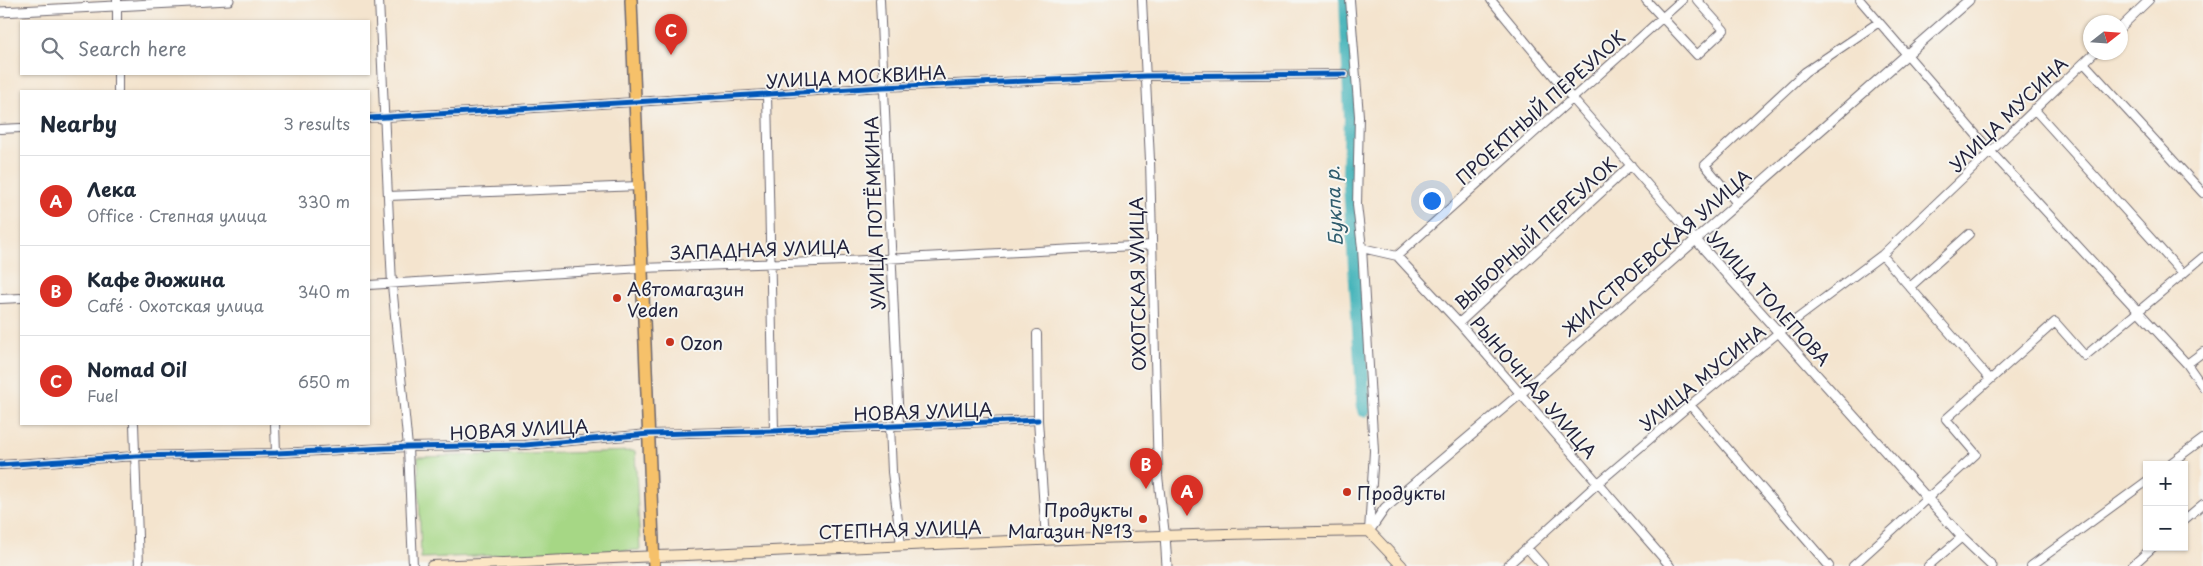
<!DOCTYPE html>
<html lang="en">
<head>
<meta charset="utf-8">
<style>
	body { margin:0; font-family:"Playpen Sans",sans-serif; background:#f2f2f3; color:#1f2937 }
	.controls { position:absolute; right:15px; bottom:15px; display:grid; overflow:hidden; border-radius:0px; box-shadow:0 1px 4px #0004 }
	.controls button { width:45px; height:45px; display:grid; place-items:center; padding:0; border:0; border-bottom:1px solid #e0e1e3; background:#fff; color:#1f2937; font:25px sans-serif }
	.compass { position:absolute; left:2083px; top:15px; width:45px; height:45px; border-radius:50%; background:#fff; box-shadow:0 1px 4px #0004; rotate:73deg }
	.you { position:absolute; left:1431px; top:200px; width:18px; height:18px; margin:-12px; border:4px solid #fff; border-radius:50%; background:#1a73e8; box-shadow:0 0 0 8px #1a73e833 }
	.badge { display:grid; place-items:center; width:32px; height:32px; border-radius:50%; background:#d93025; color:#fff; font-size:16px; font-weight:700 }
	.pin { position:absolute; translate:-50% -41px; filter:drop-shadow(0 1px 2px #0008) }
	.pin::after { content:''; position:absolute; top:26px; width:18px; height:15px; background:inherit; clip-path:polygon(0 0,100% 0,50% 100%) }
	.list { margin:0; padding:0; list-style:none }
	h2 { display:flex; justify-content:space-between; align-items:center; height:65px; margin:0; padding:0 20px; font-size:21px }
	h2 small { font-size:16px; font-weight:400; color:#747a83 }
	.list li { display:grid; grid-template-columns:32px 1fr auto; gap:15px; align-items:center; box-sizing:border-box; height:90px; padding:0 20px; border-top:1px solid #e0e1e3 }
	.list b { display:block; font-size:19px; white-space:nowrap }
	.list p { margin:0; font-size:16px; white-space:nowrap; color:#747a83 }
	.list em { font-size:16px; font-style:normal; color:#747a83 }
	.icon { flex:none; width:28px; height:28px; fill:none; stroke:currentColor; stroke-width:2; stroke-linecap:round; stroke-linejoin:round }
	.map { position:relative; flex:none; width:2203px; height:566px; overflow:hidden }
	.search { position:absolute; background:#fff; box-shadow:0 1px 4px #0004; left:20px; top:20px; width:350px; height:55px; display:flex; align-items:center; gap:12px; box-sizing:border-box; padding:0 18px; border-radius:0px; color:#747a83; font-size:19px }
	.panel { position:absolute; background:#fff; box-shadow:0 1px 4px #0004; left:20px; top:90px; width:350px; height:335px; border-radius:0px }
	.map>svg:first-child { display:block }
	.green { fill:#a6d785; stroke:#647c60 }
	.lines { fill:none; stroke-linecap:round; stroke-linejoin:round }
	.river { stroke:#43b3b9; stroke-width:14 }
	.minor-casing { stroke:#6c666e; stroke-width:10 }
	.tertiary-casing { stroke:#6c666e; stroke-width:11 }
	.secondary-casing { stroke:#6c666e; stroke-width:12 }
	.primary-casing { stroke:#6c666e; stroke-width:14 }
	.minor { stroke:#fff; stroke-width:8 }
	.tertiary { stroke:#fff; stroke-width:9 }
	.secondary { stroke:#fbe6c4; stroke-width:10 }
	.primary { stroke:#f6c16b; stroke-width:11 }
	.cycleway-casing { stroke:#f6f6f2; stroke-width:8 }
	.cycleway { stroke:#0057b8; stroke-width:5 }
	.poi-dot { fill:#c8321e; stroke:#f6f6f2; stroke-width:2 }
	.labels { text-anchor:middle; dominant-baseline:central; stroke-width:4; stroke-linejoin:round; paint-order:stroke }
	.street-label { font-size:18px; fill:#22223b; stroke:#f6f6f2 }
	.poi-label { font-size:18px; fill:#22223b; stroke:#f6f6f2; text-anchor:start }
	.water-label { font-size:19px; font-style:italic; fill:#2f5c6d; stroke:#f6f6f2 }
</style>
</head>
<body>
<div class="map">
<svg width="2203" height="566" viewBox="0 0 2203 566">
	<rect width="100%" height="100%" fill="#f6f6f2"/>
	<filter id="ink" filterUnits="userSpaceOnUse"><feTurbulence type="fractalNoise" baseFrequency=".02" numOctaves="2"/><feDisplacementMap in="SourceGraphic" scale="10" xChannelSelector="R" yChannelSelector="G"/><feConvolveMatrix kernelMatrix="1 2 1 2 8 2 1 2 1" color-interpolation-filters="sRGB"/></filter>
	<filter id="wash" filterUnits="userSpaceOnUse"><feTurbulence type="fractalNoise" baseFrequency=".0096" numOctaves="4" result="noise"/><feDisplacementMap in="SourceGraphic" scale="20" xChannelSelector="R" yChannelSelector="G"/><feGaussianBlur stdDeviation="1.12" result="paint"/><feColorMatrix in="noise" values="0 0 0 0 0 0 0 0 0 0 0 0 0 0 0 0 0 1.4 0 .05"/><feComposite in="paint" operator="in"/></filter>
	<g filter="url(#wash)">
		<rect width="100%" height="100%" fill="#f4e4ce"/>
		<path class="green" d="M635 451 640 550 421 558 418 457Z"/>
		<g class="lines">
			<path class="river" d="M1346 0 1351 119 1349 171 1364 410"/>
		</g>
	</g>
	<g filter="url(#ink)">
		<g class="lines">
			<defs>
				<path id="minor" d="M117 0V21
					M379 0 392 285 408 447 413 566
					M880 0 899 425
					M1142 0 1150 160 1158 476 1165 535
					M1350 0 1359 116 1357 205 1362 248 1374 451 1369 531
					M1491 0 1572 98 1695 239
					M1646 0 1697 55 1724 30 1697 0
					M1860 0 1991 152 2187 364 2203 387
					M2120 28 2149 0
					M2084 63 2203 193
					M118 74V91
					M767 94 774 431
					M2034 109 2183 274
					M369 118 883 87 1146 76 1345 74
					M0 129 21 128
					M388 196 639 186
					M1736 202 1705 165 1805 72 1879 22
					M1362 248 1397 256 1459 323 1670 566
					M1882 255 1989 378
					M1397 256 1682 0
					M369 285 642 268 846 261 1152 245
					M1910 287 1969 234
					M0 299 21 298
					M1459 323 1631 165
					M1037 334 1038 420 1046 540
					M2187 364 2203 352
					M1690 405 1829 566
					M134 424 139 566
					M275 424 276 453
					M890 425 892 472 901 545
					M0 465 136 456 276 453 408 447 525 445 649 434 774 431 1038 420
					M2168 465 2203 439
					M2184 520 2203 504
					M1528 549 1543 566
					M1507 566 1597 484 1690 405 1778 333 1882 255 2095 52
					M1853 566 1976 454 1946 419 2055 322 2085 356 2203 257
					M1928 566 1962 537
					M2031 566 2147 481
					M2132 566 2153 547"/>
				<path id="tertiary" d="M0 12 229 0
					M1695 239 1962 537 1992 566
					M1369 531 1385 508 1520 394 1969 0
					M1165 535 1167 566"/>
				<path id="secondary" d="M432 566C744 553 1057 536 1369 531L1402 566"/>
				<path id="primary" d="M631 0 654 566"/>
			</defs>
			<use href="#minor" class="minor-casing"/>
			<use href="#tertiary" class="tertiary-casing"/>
			<use href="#secondary" class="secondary-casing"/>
			<use href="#primary" class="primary-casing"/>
			<use href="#minor" class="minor"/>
			<use href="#tertiary" class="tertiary"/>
			<use href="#secondary" class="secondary"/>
			<use href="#primary" class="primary"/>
			<defs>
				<path id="cycleway" d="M369 118 883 87 1146 76 1345 74
					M0 465 136 456 276 453 408 447 525 445 649 434 774 431 1038 420"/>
			</defs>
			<use href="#cycleway" class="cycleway-casing"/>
			<use href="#cycleway" class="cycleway"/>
		</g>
	</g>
	<g class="poi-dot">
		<circle cx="617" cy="298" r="5"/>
		<circle cx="670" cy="342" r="5"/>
		<circle cx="1347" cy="492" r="5"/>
		<circle cx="1143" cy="519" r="5"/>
	</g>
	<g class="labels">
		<g class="street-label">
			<text transform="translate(856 76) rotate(-3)">УЛИЦА МОСКВИНА</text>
			<text transform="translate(1540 107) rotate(-42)">ПРОЕКТНЫЙ ПЕРЕУЛОК</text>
			<text transform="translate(2008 114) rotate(-44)">УЛИЦА МУСИНА</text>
			<text transform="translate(874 213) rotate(-92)">УЛИЦА ПОТЁМКИНА</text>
			<text transform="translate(1535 233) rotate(-43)">ВЫБОРНЫЙ ПЕРЕУЛОК</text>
			<text transform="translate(760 249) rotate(-2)">ЗАПАДНАЯ УЛИЦА</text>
			<text transform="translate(1656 252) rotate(-41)">ЖИЛСТРОЕВСКАЯ УЛИЦА</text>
			<text transform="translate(1137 284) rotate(-91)">ОХОТСКАЯ УЛИЦА</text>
			<text transform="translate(1769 298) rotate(48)">УЛИЦА ТОЛЕПОВА</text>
			<text transform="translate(1702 377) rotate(-39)">УЛИЦА МУСИНА</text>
			<text transform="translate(1534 387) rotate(49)">РЫНОЧНАЯ УЛИЦА</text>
			<text transform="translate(923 411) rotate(-2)">НОВАЯ УЛИЦА</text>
			<text transform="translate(519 429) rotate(-3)">НОВАЯ УЛИЦА</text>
			<text transform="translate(900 529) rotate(-2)">СТЕПНАЯ УЛИЦА</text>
		</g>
		<g class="poi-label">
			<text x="627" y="288">Автомагазин<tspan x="627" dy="21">Veden</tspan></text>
			<text x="680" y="342">Ozon</text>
			<text x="1357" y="492">Продукты</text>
			<text x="1133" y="509" text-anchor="end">Продукты<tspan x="1133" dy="21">Магазин №13</tspan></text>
		</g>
		<g class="water-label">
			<text transform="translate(1333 206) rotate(-93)">Букпа р.</text>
		</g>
	</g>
</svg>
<div class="controls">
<button>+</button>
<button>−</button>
</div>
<svg class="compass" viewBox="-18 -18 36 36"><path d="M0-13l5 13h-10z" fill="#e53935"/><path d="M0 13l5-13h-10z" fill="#747a83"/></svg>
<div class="you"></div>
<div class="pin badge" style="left:1187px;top:516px">A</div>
<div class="pin badge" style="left:1146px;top:489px">B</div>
<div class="pin badge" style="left:671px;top:55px">C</div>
<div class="search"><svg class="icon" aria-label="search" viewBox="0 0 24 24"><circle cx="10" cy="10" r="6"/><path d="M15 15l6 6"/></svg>Search here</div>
<section class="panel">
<h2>Nearby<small>3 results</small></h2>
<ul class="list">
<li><span class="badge">A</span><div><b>Лека</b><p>Office · Степная улица</p></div><em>330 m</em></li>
<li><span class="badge">B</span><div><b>Кафе дюжина</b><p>Café · Охотская улица</p></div><em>340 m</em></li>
<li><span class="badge">C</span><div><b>Nomad Oil</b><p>Fuel</p></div><em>650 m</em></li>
</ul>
</section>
</div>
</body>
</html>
